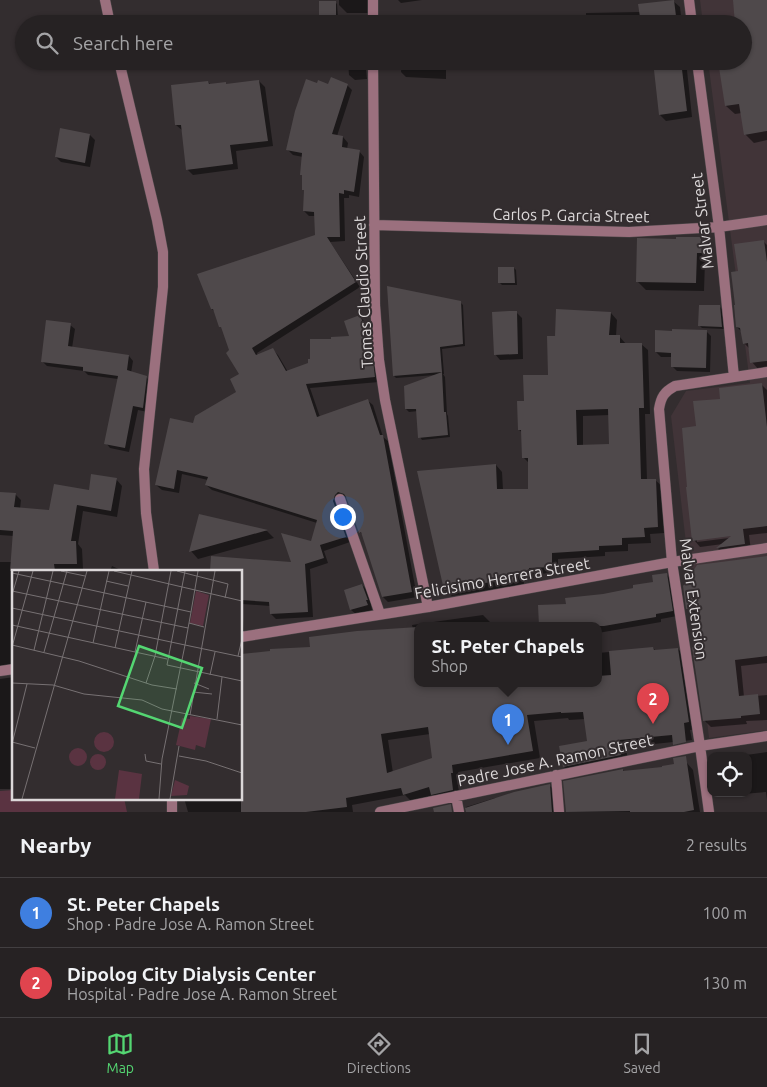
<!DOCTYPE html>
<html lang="en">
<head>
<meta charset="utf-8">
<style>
	body { margin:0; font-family:Ubuntu,sans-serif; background:#2e2a2b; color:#f1f3f6 }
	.controls { position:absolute; right:15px; bottom:15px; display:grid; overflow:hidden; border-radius:10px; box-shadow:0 1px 4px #0004 }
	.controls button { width:45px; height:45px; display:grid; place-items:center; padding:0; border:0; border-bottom:1px solid #423f41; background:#262223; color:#f1f3f6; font:25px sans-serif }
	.you { position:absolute; left:342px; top:516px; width:18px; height:18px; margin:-12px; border:4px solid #fff; border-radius:50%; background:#1a73e8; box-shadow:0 0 0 8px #1a73e833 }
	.badge { display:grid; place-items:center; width:32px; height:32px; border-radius:50%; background:#54d672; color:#fff; font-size:16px; font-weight:700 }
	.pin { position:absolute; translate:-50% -41px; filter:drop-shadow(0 1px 2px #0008) }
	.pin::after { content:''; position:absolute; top:26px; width:18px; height:15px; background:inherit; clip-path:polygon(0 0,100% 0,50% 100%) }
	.popup { position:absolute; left:414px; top:622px; width:188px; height:65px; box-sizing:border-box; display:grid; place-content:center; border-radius:10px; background:#262223; filter:drop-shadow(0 1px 4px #0005); font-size:16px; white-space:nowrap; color:#a4a4a6 }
	.popup b { font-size:19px; color:#f1f3f6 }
	.popup::after { content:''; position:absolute; left:50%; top:100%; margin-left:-10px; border:10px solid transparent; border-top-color:#262223 }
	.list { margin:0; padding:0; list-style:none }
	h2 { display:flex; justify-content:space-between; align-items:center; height:65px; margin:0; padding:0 20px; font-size:21px }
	h2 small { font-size:16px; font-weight:400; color:#a4a4a6 }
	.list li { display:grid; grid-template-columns:32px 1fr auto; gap:15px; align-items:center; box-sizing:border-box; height:70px; padding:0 20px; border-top:1px solid #423f41 }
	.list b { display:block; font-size:19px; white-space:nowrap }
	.list p { margin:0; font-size:16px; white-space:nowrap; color:#a4a4a6 }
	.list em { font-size:16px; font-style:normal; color:#a4a4a6 }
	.icon { flex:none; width:28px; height:28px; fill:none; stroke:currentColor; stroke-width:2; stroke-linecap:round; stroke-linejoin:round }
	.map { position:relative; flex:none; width:767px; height:812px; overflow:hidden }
	.search { position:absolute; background:#262223; box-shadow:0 1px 4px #0004; left:15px; right:15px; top:15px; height:55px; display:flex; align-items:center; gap:12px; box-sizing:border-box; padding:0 18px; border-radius:28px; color:#a4a4a6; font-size:19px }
	.sheet { height:205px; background:#262223 }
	nav { display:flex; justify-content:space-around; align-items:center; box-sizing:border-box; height:70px; border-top:1px solid #423f41; background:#262223; font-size:14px; color:#a4a4a6 }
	nav a { display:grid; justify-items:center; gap:2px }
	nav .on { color:#54d672 }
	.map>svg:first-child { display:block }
	.built { fill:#413438 }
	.green { fill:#5a3341 }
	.shadow { fill:#0007; fill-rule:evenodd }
	.building { fill:#4f494b; fill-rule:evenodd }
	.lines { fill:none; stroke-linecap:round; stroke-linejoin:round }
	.service-casing { stroke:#4e484a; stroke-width:11 }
	.minor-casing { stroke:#4e484a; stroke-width:11 }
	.tertiary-casing { stroke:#4e484a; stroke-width:11 }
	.service { stroke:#9b707e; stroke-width:10 }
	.minor { stroke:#9b707e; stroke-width:10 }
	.tertiary { stroke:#9b707e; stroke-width:10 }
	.labels { text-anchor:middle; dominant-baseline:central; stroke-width:4; stroke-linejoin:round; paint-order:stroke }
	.street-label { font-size:16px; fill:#dcd8d9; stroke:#332d2f }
	.inset-road { fill:none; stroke:#777173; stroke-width:1 }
	.view { fill:#54d672; fill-opacity:0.15; stroke:#54d672; stroke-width:2.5 }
	.inset-edge { fill:none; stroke:#dcd8d9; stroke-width:2.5 }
</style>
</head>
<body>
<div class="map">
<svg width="767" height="812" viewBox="0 0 767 812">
	<rect width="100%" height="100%" fill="#332d2f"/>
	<path class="built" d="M700 0H767V730L709 738 671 416 686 391 750 383 708 61H743V24H703Z"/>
	<path class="green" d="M14 790V798H124L127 812H0V791Z"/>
	<path class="shadow" d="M339 0H372V13H347L339 5Z
		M398 0H422L401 3Z
		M734 0H767V140L754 143 745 134 742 113 735 114 726 106 743 61V24Z
		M673 1 680 7 682 24H586V13L640 12Z
		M335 2 337 4 338 18H323L321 16Z
		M348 61H365L367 79 355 80 349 75Z
		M402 61H446V79L406 77 401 72Z
		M651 61H686L692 117 666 121 660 115 655 63Z
		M259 81 265 87 273 146 236 151 238 169 193 175 187 169 183 131 176 125 208 82 211 85 225 83 227 85Z
		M318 85 329 86 347 85 352 90 337 136 343 137 348 143 347 149 359 151 364 157 359 197 349 195V198H344L345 241 330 242 360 287 257 353 258 356 273 350 278 355 288 372 310 364 332 340 351 337 360 317 365 322 376 350 379 382 310 388 320 417 367 400 373 405 383 437 388 441 417 597 388 602 383 597 363 535 360 532 348 498 344 497 350 542 324 551 328 563 310 569 313 617 276 619 271 614 270 606 242 604 244 631H241V571L293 564 312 542 317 523 212 490 206 485 208 480 182 474 179 493 162 490 156 485 194 425 238 392 241 374 216 313 212 309 316 236V216H309L304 211 305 191 303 189 304 177 301 174 303 157 293 155 288 150Z
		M90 135 95 140 90 167 61 162 56 157Z
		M700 238 709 247V261H705L704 291 646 290 637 281Z
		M764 242 767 245V368L758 369 752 362 750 349 744 343 742 332 737 327 739 272Z
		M514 268 516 270 517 285H502L500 283Z
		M460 302 463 305 465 346 442 349 444 374H443L445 377 447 414 448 416 450 437 422 440 420 437 418 411 409 412 406 409 436 375 396 378 394 376Z
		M719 306 722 309 724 329 702 328 700 326Z
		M516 312 522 318 523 359 500 360 495 354Z
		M611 313 617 320 616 336H619L626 344H641L648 350 650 414H645L647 480H655L662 486 664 533 650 534 651 543 628 544V551L605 552V556L558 559V573L535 574V578H524V589H511L508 587 452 596 445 590 496 465 502 472 503 490H529V463L523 457V433L519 430 525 402 549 376 556 337ZM610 415 611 445 583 446V416Z
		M70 325 75 329 72 348 129 356 133 361 131 373 146 377 151 382 148 412 138 410 129 452 110 448 106 443 118 379 88 375 84 371 47 366 42 361Z
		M706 331 711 336 710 372 677 371 672 366V357H661L656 352Z
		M761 384 767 390V533L749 535 751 551 724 555 718 549 723 544 700 547 694 540 697 427 722 400ZM737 534V537L697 542V539Z
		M116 479 122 486 117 517 83 511 78 544 82 549 83 569 14 571V669H0V562H12L14 536 0 535V493L15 494 21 500 20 509 50 511Z
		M200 515 267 531 274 538 198 559 191 551Z
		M767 558V663L741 666 744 697 767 695V720L746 721 747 724 711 727 704 720V647L701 613 694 615 687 608Z
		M112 566 123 571H110Z
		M666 574 672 580 677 616 661 619V622L598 633V626H540L539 606 567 605 654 583Z
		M362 585 367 590 372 605H371L372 610 357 615 351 610Z
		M483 615 490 622 491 626H418V684H598V653L653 648 656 651 678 649 685 656 696 729 690 730 692 740 626 747 628 762 571 774 564 767 589 742 585 719 569 720 568 718 534 721 540 758 458 772 460 780H457L460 797 439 801 433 795 412 802 405 795 352 805 353 812H188L184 798H241L352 644 413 629 412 625ZM430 734 434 759 393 773 388 740Z
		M14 677V789H0V679Z
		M767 752V800L766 792 731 795 729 793H748V756H739Z
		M687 763 693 770 700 812H567L565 782 623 770 624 772 663 768Z
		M549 785 556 792 557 812H467L466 807 495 798 496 799Z"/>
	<path class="building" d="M674 0 677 24H641L638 4Z
		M733 0H767V131L744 135 739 104 725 106 718 61H743V24H735Z
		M319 1H336V16H319Z
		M653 61H681L687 111 659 115Z
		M331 77 348 84 332 134 343 136 342 147 360 150 354 192 344 190V194L339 193 340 237H327L356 282 252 348 256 355 273 348 286 371 308 363V359H310V339H331V337L349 336 344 321 360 315 371 344 375 377 306 384 317 417 368 399 380 435H383L412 592 382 597 361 532 359 533 346 497 344 494 338 492 335 495 333 501 346 537 320 545 324 558 305 564 308 612 270 614 269 602 241 600V571H210L211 556 291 562 281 533 311 541 317 520 205 485 208 477 177 470 174 489 155 485 170 418 193 423 195 416 236 392 230 379 239 374 226 353 229 350 221 327H219L213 309H211L197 274 315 235 314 212 303 211 304 190H302V175H300L302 153 286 150 295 111 306 79 317 83 318 80 328 84Z
		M259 80 268 141 230 145 233 164 186 170 181 125H175L171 85 208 81 209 84 226 82V84Z
		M60 128 90 134 85 163 55 157Z
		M676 237H701L702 253H697L696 283 636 282 637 238 676 239Z
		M764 240 767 262V361L750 363 748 343 743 344 740 328 736 327 734 305H735L731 272 738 271 734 244Z
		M498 267H514L515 283H498Z
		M387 286 461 301 463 344 440 347 442 372 393 376Z
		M699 305H720L722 327 698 326Z
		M556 309 611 312 609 335H620V343H642L644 408H639L641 479H656L658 527 644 528 645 537 622 538V545L599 546V550L552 553V567L529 568V572H518V582L503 583V580L444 590 417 471 496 464 497 489H528V458H522L521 430H518L517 401H524L523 375H548L547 336H555ZM608 409 609 444 577 445 576 410Z
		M509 311H517L518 354 494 355 492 312Z
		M46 320 71 323 68 346 129 355 127 370 147 376 143 408 133 406 125 448 104 444 118 376 83 371V367L41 362Z
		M672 329 707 330 706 368 671 367V353L655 352V330L672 331Z
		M442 372 444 412H446L448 435 418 438 416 409H405L404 386Z
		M762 383 767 427V526L743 529 745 544 716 548 731 536 692 541 686 487H687L682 428 696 426 693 401 720 399 719 388Z
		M91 474 117 478 111 511 77 505 71 541H76L77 564H54L55 571H10L13 531 0 530V492L16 493 14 507 49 510 54 484 89 490Z
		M199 514 268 530 189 552Z
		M767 556V656L735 660 739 696 758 694 760 714 741 716V718L703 721 692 647 703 646 699 607 686 609 683 586 697 565Z
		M667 573 673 611 656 614V617L604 626H539L538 605 566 604 565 598 603 594 633 588V585L653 582 652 575Z
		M362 584 368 600H366L368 605 350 610 344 590Z
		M418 627V684H598V676L611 675 609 651 653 647 654 650 678 648 689 722 684 723 686 742 673 745 672 735 619 740 621 755 563 767 559 746 587 741 583 712 561 713V712L527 715 533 751 452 765 453 773H451L453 790 431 795 429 787 403 795 401 788 346 798 347 807 306 812H241V654L270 651V649L310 647 309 637 357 631ZM428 727 432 758 387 773 381 734Z
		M686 756 694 810 684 812H630V811L566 812 563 781 623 769V771L662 767V766L674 764 673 758Z
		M550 784 552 812H466L465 808 514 792Z
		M451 804 452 812H434L433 808Z"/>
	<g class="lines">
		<defs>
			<path id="service" d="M340 499 380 614"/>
			<path id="minor" d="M105 0 110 24
				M689 0 692 24
				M373 24V0
				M119 61 157 220 163 252V287L144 469 146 513 154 571
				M373 61 375 305 379 360 385 400 428 607
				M697 61 719 227 734 377
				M374 225 629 232 719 227 767 220
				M556 775 559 812
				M456 796 459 812
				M172 798V812
				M380 812 700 746 767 736
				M709 812 700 746 672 562 659 409C661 397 664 392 675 386L767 372"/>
			<path id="tertiary" d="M241 637 428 607 672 562 767 548
				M0 671 14 669"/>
		</defs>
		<use href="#service" class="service-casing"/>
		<use href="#minor" class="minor-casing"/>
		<use href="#tertiary" class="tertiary-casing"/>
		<use href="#service" class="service"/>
		<use href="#minor" class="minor"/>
		<use href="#tertiary" class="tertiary"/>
	</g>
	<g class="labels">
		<g class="street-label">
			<text transform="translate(571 215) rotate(1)">Carlos P. Garcia Street</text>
			<text transform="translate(702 221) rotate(-97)">Malvar Street</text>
			<text transform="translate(363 292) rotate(-93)">Tomas Claudio Street</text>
			<text transform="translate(502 578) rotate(-10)">Felicisimo Herrera Street</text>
			<text transform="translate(694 599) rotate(82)">Malvar Extension</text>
			<text transform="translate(555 760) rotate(-12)">Padre Jose A. Ramon Street</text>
		</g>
	</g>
	<g transform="translate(12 570)">
		<rect width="230" height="230" fill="#332d2f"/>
		<path d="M184 21 197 25 191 56 178 53ZM178 146 199 149 193 178 184 175 183 180 164 175 170 148 178 149ZM82 172a10 10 0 1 1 20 0a10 10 0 1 1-20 0ZM57 187a9 9 0 1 1 18 0a9 9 0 1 1-18 0ZM78 192a8 8 0 1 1 16 0a8 8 0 1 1-16 0ZM107 200 130 204 127 229H103ZM163 210 177 216 175 225 159 226Z" fill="#5a3341"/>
		<path class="inset-road" d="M49 1 73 6M102 1 230 31M165 1 216 14 213 28M173 1 155 95 230 111M0 3 70 18M94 11 116 16M70 18 179 42 173 75 230 87M0 21 176 58M92 23 97 1M0 25 7 1M0 38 173 75 150 189 147 229M179 42 186 1M177 53 192 57M0 55 155 89M81 73 92 23M0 75 67 91 140 115 165 119M0 77 21 1M103 78 120 1M22 80 41 1M32 82 55 1M123 82 134 32M226 86 230 69M198 105 203 82M0 113 41 115 72 124 130 130 150 139 230 155M134 113 143 86 159 1M182 113 197 119M181 122 200 124M178 145 203 1M205 149 210 107M0 172 23 178M0 174 15 114M133 184 134 191 149 194M167 186 194 191 230 203M10 229 75 1M158 229 167 176"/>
		<path class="view" d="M127 76 190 98 170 158 106 136Z"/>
		<rect width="230" height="230" class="inset-edge"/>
	</g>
</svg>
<div class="controls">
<button><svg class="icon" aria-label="locate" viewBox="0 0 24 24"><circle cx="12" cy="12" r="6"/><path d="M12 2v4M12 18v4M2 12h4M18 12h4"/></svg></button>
</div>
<div class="you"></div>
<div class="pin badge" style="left:508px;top:745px;background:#3f7fe0">1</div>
<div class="popup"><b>St. Peter Chapels</b>Shop</div>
<div class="pin badge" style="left:653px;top:724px;background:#e0444e">2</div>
<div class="search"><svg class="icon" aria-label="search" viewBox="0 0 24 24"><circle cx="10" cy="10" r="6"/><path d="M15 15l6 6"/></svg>Search here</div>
</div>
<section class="sheet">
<h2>Nearby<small>2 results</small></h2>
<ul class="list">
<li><span class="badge" style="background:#3f7fe0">1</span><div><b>St. Peter Chapels</b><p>Shop · Padre Jose A. Ramon Street</p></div><em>100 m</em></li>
<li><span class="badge" style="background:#e0444e">2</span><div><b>Dipolog City Dialysis Center</b><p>Hospital · Padre Jose A. Ramon Street</p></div><em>130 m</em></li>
</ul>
</section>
<nav>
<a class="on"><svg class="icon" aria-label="map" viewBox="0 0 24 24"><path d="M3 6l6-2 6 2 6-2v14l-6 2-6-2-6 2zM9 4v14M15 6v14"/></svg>Map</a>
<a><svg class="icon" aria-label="directions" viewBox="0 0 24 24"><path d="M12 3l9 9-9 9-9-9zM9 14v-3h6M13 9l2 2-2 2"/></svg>Directions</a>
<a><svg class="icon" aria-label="saved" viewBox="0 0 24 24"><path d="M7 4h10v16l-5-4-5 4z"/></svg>Saved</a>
</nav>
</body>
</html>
